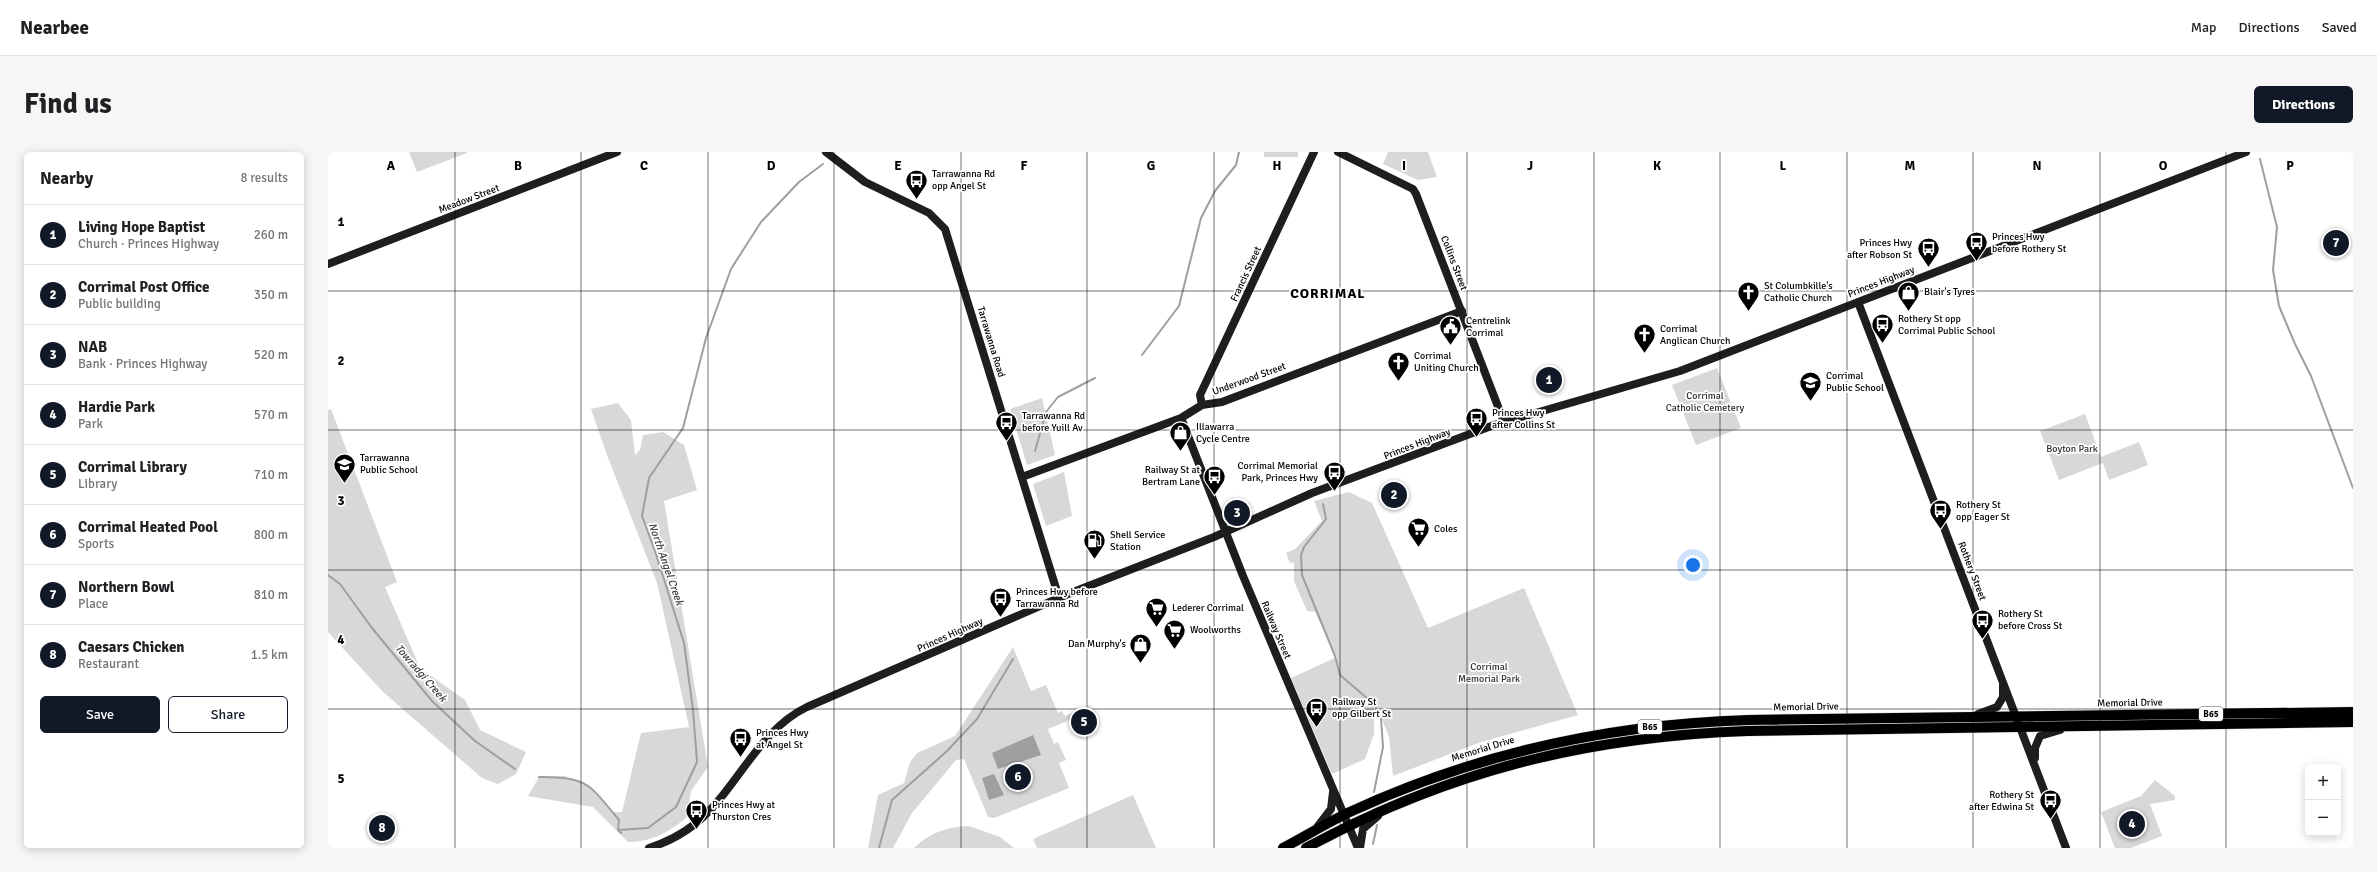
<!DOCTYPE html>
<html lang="en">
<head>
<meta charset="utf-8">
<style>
	body { margin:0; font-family:Signika,sans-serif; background:#f6f6f6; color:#202124 }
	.controls { position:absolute; right:12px; bottom:12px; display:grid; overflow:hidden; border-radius:6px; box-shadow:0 2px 10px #0003 }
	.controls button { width:36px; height:36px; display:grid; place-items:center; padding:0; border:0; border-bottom:1px solid #e0e0e0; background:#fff; color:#202124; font:20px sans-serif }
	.you { position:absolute; left:1365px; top:413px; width:14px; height:14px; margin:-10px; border:3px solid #fff; border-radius:50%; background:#1a73e8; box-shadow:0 0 0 6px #1a73e833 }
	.badge { display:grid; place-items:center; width:26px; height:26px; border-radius:50%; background:#111827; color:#fff; font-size:13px; font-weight:700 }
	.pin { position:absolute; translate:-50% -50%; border:2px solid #fff; box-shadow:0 1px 4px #0006 }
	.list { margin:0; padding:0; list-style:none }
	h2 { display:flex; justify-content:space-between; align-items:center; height:52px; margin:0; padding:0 16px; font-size:17px }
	h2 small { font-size:13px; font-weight:400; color:#757577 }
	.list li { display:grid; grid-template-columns:26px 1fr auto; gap:12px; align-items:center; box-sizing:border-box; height:60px; padding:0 16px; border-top:1px solid #e0e0e0 }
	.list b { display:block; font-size:15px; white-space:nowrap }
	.list p { margin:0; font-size:13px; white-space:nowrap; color:#757577 }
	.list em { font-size:13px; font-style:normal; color:#757577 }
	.actions { display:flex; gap:8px; padding:12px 16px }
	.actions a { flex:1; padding:9px 0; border:1px solid #111827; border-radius:6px; text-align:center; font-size:14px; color:#111827 }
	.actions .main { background:#111827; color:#fff }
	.map { position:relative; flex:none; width:2025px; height:696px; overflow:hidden; border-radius:6px }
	header { display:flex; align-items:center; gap:24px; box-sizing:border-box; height:56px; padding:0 20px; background:#fff; border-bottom:1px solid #e0e0e0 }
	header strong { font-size:19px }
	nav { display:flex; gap:22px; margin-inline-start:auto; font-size:14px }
	.intro { display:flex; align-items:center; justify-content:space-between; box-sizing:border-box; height:96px; padding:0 24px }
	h1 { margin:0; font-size:28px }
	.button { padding:10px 18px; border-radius:6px; background:#111827; color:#fff; font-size:14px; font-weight:700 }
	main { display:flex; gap:24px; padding:0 24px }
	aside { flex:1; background:#fff; border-radius:6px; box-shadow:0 2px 10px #0003 }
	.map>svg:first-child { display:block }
	.green { fill:#d8d8d8 }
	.water { fill:#9f9f9f }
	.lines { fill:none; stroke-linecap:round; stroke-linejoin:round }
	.stream { stroke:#9f9f9f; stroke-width:2 }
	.primary-casing { stroke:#dbdbdb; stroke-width:11 }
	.secondary { stroke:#1e1e1e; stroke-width:8 }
	.primary { stroke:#000; stroke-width:10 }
	.grid { fill:none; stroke:#000; stroke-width:1; stroke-opacity:0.55 }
	.labels { text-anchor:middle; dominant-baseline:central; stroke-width:3.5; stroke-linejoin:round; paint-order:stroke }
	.shield { fill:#fff; stroke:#4c4c4c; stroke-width:1 }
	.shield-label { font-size:9px; font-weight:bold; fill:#000 }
	.poi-label { font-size:10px; fill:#000; stroke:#fff; text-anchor:start }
	.street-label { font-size:10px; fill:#000; stroke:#fff }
	.park-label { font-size:10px; fill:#2f2f2f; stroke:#fff }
	.water-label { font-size:11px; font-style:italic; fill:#404040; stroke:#fff }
	.district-label { font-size:14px; font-weight:bold; letter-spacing:1px; fill:#000; stroke:#fff }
	.grid-label { font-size:13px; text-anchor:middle; font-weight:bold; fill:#000; stroke:#fff; stroke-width:3.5; stroke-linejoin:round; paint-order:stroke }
</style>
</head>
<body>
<header>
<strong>Nearbee</strong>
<nav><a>Map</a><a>Directions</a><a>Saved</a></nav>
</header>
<div class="intro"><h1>Find us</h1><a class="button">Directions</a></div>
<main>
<aside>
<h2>Nearby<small>8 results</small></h2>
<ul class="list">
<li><span class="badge">1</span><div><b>Living Hope Baptist</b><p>Church · Princes Highway</p></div><em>260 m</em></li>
<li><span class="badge">2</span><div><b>Corrimal Post Office</b><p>Public building</p></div><em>350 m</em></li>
<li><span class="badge">3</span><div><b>NAB</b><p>Bank · Princes Highway</p></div><em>520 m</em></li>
<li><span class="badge">4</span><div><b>Hardie Park</b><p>Park</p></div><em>570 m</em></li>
<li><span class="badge">5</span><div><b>Corrimal Library</b><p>Library</p></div><em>710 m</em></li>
<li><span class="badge">6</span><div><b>Corrimal Heated Pool</b><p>Sports</p></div><em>800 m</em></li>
<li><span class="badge">7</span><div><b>Northern Bowl</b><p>Place</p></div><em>810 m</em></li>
<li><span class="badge">8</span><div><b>Caesars Chicken</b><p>Restaurant</p></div><em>1.5 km</em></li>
</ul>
<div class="actions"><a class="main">Save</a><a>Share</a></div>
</aside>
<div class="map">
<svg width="2025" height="696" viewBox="0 0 2025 696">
	<rect width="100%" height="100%" fill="#fff"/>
	<path class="green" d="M81 0H139V1L89 20Z
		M936 0H970V5H936Z
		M1060 0H1100L1109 25 1090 28 1055 12Z
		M1389 216 1413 276 1368 293 1344 233Z
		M714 246 727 303 699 313 682 257Z
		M290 251 303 268 307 303 312 298 315 283 335 280 356 293 369 338 336 349 380 615 363 639 359 665C341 680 324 690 300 690L265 655 200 644 211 625 237 624 262 634 285 660H294L313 581 361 575 329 431 279 303 263 257Z
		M3 257 69 430 57 435 92 516 137 548 152 578 198 600 188 622 170 632 154 626 55 540 0 480V258Z
		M1757 262 1773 305 1811 290 1820 313 1781 328 1775 311 1731 328 1712 279Z
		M736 320 744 364 718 374 705 332Z
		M1021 340 1044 351 1100 476 1196 436 1250 563 1153 590 1065 624 1061 585 1046 547V582L1037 607 1004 622 963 526 1009 505 987 460 979 459 966 429V410L962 411 958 401 967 397 994 369 986 349Z
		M685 495 703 539 718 533 730 561 734 559 737 564 763 553 759 561 720 577 726 592 730 590 738 608 731 611 741 636 666 666 660 665 636 607 628 608 584 661 565 696H540L550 643 576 631 582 610 589 601 627 584Z
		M1827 628 1847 644V648L1822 652 1834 684 1803 696H1787L1773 660 1813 644Z
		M805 643 828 696H709L705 687Z
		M641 674 672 685 686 696H586C603 680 619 675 641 674Z"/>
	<path class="water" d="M705 583 713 603 670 617 664 601Z
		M666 622 676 643 661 648 654 626Z"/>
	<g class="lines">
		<path class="stream" d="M1932 7 1949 75 1945 118 1951 154 1967 192 1983 224 2025 336
			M814 203 851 154 873 66 887 39 908 13 911 0
			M707 299 718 260 730 245 767 226
			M995 352 998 367 976 395 973 403 974 423 1007 504 1012 523 1047 553 1053 567 1055 595 1046 640
			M0 423 12 432 44 476 104 549 147 589 187 617
			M211 625C259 624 262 633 291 668L290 678 293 681
			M290 678 320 676 348 655 369 610 365 558 356 491 328 402 314 364 321 326 355 276 378 186 403 117 433 70 471 30 495 12
			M1045 692 1049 673
			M551 696 564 648 619 599 649 567 685 507"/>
		<defs>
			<path id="primary" d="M955 696C978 684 1000 670 1024 659 1150 601 1283 572 1421 568L2025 560
				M978 696C1120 619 1257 585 1419 579L2025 570"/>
		</defs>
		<use href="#primary" class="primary-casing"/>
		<path class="secondary" d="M498 0 537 30 601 61 617 77 731 446
			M1010 0 1085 37 1088 42 1176 270
			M0 112 289 0
			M1530 150 1738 696
			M874 253 872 243 986 0
			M853 266 915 424 1030 696
			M694 325 853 266 874 253 894 250 1134 159
			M1650 562 1669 555 1675 545V533
			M1707 606V596L1712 584 1732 578
			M990 674 1003 657 1005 640
			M321 696C337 691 353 683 367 672 409 638 429 579 479 555L740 442 886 385 984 341 1166 273 1352 219 1918 0
			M1032 696 1035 677 1050 664"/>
		<use href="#primary" class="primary"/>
	</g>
	<path class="grid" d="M127 0V696M253 0V696M380 0V696M506 0V696M633 0V696M759 0V696M886 0V696M1012 0V696M1139 0V696M1266 0V696M1392 0V696M1519 0V696M1645 0V696M1772 0V696M1898 0V696M0 139H2025M0 278H2025M0 418H2025M0 557H2025"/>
	<defs>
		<symbol id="bus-pin" viewBox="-11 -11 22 30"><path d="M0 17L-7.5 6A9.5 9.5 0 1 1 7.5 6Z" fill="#000" stroke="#fff"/><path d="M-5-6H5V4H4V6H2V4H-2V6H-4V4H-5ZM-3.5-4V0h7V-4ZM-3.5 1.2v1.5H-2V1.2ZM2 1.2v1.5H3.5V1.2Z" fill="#fff"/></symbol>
		<symbol id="church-pin" viewBox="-11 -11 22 30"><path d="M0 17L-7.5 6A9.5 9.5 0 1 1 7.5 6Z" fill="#000" stroke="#fff"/><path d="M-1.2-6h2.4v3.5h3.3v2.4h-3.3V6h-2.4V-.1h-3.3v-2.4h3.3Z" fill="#fff"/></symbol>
		<symbol id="shop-pin" viewBox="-11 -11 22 30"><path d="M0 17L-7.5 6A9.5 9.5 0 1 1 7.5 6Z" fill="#000" stroke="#fff"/><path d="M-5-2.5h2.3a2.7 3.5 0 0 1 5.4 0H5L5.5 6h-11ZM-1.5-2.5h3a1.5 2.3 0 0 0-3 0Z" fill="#fff"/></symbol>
		<symbol id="civic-pin" viewBox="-11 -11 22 30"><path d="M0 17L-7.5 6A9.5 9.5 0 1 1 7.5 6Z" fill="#000" stroke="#fff"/><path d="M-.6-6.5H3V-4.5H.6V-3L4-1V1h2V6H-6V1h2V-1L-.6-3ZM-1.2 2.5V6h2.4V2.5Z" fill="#fff"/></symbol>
		<symbol id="school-pin" viewBox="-11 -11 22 30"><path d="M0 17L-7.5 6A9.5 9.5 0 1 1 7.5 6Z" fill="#000" stroke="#fff"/><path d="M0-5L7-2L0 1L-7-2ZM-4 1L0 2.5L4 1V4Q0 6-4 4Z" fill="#fff"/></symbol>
		<symbol id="supermarket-pin" viewBox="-11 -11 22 30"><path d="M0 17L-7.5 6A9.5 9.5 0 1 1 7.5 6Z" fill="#000" stroke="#fff"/><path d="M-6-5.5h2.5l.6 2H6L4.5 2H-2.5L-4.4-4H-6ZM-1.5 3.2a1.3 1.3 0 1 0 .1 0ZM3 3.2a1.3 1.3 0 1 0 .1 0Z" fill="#fff"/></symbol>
		<symbol id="fuel-pin" viewBox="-11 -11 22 30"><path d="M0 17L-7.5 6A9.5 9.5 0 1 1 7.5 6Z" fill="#000" stroke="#fff"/><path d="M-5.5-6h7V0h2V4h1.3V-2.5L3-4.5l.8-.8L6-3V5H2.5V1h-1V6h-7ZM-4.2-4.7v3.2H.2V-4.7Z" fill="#fff"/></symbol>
	</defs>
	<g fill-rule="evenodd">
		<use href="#bus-pin" x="576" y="16" width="25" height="34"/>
		<use href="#bus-pin" x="1636" y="78" width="25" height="34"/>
		<use href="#bus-pin" x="1588" y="84" width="25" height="34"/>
		<use href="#church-pin" x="1408" y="128" width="25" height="34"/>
		<use href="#shop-pin" x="1568" y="128" width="25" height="34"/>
		<use href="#bus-pin" x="1542" y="160" width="25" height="34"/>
		<use href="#civic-pin" x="1110" y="162" width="25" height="34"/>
		<use href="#church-pin" x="1304" y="170" width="25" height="34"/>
		<use href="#church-pin" x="1058" y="198" width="25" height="34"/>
		<use href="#school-pin" x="1470" y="218" width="25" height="34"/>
		<use href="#bus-pin" x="1136" y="254" width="25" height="34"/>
		<use href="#bus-pin" x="666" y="258" width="25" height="34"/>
		<use href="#shop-pin" x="840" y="268" width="25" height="34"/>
		<use href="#school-pin" x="4" y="300" width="25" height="34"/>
		<use href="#bus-pin" x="994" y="308" width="25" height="34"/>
		<use href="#bus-pin" x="874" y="312" width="25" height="34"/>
		<use href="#bus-pin" x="1600" y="346" width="25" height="34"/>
		<use href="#supermarket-pin" x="1078" y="364" width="25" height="34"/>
		<use href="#fuel-pin" x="754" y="376" width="25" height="34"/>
		<use href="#bus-pin" x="660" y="434" width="25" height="34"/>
		<use href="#supermarket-pin" x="816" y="444" width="25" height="34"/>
		<use href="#bus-pin" x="1642" y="456" width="25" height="34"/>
		<use href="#supermarket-pin" x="834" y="466" width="25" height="34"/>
		<use href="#shop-pin" x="800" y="480" width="25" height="34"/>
		<use href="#bus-pin" x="976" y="544" width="25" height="34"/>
		<use href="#bus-pin" x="400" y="574" width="25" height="34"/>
		<use href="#bus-pin" x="1710" y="636" width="25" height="34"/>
		<use href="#bus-pin" x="356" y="646" width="25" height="34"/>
	</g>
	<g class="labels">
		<g class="shield">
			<rect x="1871" y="555" width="24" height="14" rx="3"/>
			<rect x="1310" y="568" width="24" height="14" rx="3"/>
		</g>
		<g class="shield-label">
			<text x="1883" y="562">B65</text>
			<text x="1322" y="575">B65</text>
		</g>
		<g class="poi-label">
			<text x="604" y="22">Tarrawanna Rd<tspan x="604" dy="12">opp Angel St</tspan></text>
			<text x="1664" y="85">Princes Hwy<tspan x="1664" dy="12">before Rothery St</tspan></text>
			<text x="1584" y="91" text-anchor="end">Princes Hwy<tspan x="1584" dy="12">after Robson St</tspan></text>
			<text x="1436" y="134">St Columbkille's<tspan x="1436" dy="12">Catholic Church</tspan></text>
			<text x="1596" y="140">Blair's Tyres</text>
			<text x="1570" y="167">Rothery St opp<tspan x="1570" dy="12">Corrimal Public School</tspan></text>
			<text x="1138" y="169">Centrelink<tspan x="1138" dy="12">Corrimal</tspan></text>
			<text x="1332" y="177">Corrimal<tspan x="1332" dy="12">Anglican Church</tspan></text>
			<text x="1086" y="204">Corrimal<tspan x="1086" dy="12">Uniting Church</tspan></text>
			<text x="1498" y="224">Corrimal<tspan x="1498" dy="12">Public School</tspan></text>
			<text x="1164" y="261">Princes Hwy<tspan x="1164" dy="12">after Collins St</tspan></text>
			<text x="694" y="264">Tarrawanna Rd<tspan x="694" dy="12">before Yuill Av</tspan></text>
			<text x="868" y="275">Illawarra<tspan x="868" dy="12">Cycle Centre</tspan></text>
			<text x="32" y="306">Tarrawanna<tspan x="32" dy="12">Public School</tspan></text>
			<text x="990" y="314" text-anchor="end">Corrimal Memorial<tspan x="990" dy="12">Park, Princes Hwy</tspan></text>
			<text x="872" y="318" text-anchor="end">Railway St at<tspan x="872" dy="12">Bertram Lane</tspan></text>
			<text x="1628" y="353">Rothery St<tspan x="1628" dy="12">opp Eager St</tspan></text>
			<text x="1106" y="377">Coles</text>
			<text x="782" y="383">Shell Service<tspan x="782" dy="12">Station</tspan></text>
			<text x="688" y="440">Princes Hwy before<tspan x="688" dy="12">Tarrawanna Rd</tspan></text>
			<text x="844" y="456">Lederer Corrimal</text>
			<text x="1670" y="462">Rothery St<tspan x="1670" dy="12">before Cross St</tspan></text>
			<text x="862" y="478">Woolworths</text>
			<text x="798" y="492" text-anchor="end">Dan Murphy's</text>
			<text x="1004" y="550">Railway St<tspan x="1004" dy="12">opp Gilbert St</tspan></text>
			<text x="428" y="581">Princes Hwy<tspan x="428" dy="12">at Angel St</tspan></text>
			<text x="1706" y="643" text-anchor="end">Rothery St<tspan x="1706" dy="12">after Edwina St</tspan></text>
			<text x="384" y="653">Princes Hwy at<tspan x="384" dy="12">Thurston Cres</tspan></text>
		</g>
		<g class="street-label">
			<text transform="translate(141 47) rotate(-21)">Meadow Street</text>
			<text transform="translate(1126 111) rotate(69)">Collins Street</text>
			<text transform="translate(918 122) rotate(-65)">Francis Street</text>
			<text transform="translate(1553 130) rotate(-21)">Princes Highway</text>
			<text transform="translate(663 190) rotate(73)">Tarrawanna Road</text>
			<text transform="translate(921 227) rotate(-20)">Underwood Street</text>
			<text transform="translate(1089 292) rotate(-21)">Princes Highway</text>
			<text transform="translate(1644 419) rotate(69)">Rothery Street</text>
			<text transform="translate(948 478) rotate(67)">Railway Street</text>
			<text transform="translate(622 483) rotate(-24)">Princes Highway</text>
			<text transform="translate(1802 551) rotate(-1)">Memorial Drive</text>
			<text transform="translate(1478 555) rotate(-1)">Memorial Drive</text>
			<text transform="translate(1155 597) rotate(-17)">Memorial Drive</text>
		</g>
		<g class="park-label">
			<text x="1377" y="244">Corrimal<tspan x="1377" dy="12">Catholic Cemetery</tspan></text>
			<text x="1744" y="297">Boyton Park</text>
			<text x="1161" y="515">Corrimal<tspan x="1161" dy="12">Memorial Park</tspan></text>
		</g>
		<g class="water-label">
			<text transform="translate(338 412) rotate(71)">North Angel Creek</text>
			<text transform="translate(93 521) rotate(49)">Towradgi Creek</text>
		</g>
		<g class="district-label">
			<text x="1000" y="141">CORRIMAL</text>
		</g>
	</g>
	<g class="grid-label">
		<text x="63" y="18">A</text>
		<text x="190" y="18">B</text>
		<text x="316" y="18">C</text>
		<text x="443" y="18">D</text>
		<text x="570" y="18">E</text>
		<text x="696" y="18">F</text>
		<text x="823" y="18">G</text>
		<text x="949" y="18">H</text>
		<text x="1076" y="18">I</text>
		<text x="1202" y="18">J</text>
		<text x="1329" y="18">K</text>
		<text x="1455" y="18">L</text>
		<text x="1582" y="18">M</text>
		<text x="1709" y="18">N</text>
		<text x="1835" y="18">O</text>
		<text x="1962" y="18">P</text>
		<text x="13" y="74">1</text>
		<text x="13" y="213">2</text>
		<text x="13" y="353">3</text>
		<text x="13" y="492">4</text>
		<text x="13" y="631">5</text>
	</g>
</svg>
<div class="controls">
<button>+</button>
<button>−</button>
</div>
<div class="you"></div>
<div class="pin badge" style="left:1221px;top:228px">1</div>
<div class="pin badge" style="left:1066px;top:343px">2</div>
<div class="pin badge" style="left:909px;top:361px">3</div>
<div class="pin badge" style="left:1804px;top:672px">4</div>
<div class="pin badge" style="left:756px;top:570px">5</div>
<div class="pin badge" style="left:690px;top:625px">6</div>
<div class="pin badge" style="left:2008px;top:91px">7</div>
<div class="pin badge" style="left:54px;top:676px">8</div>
</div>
</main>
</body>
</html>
